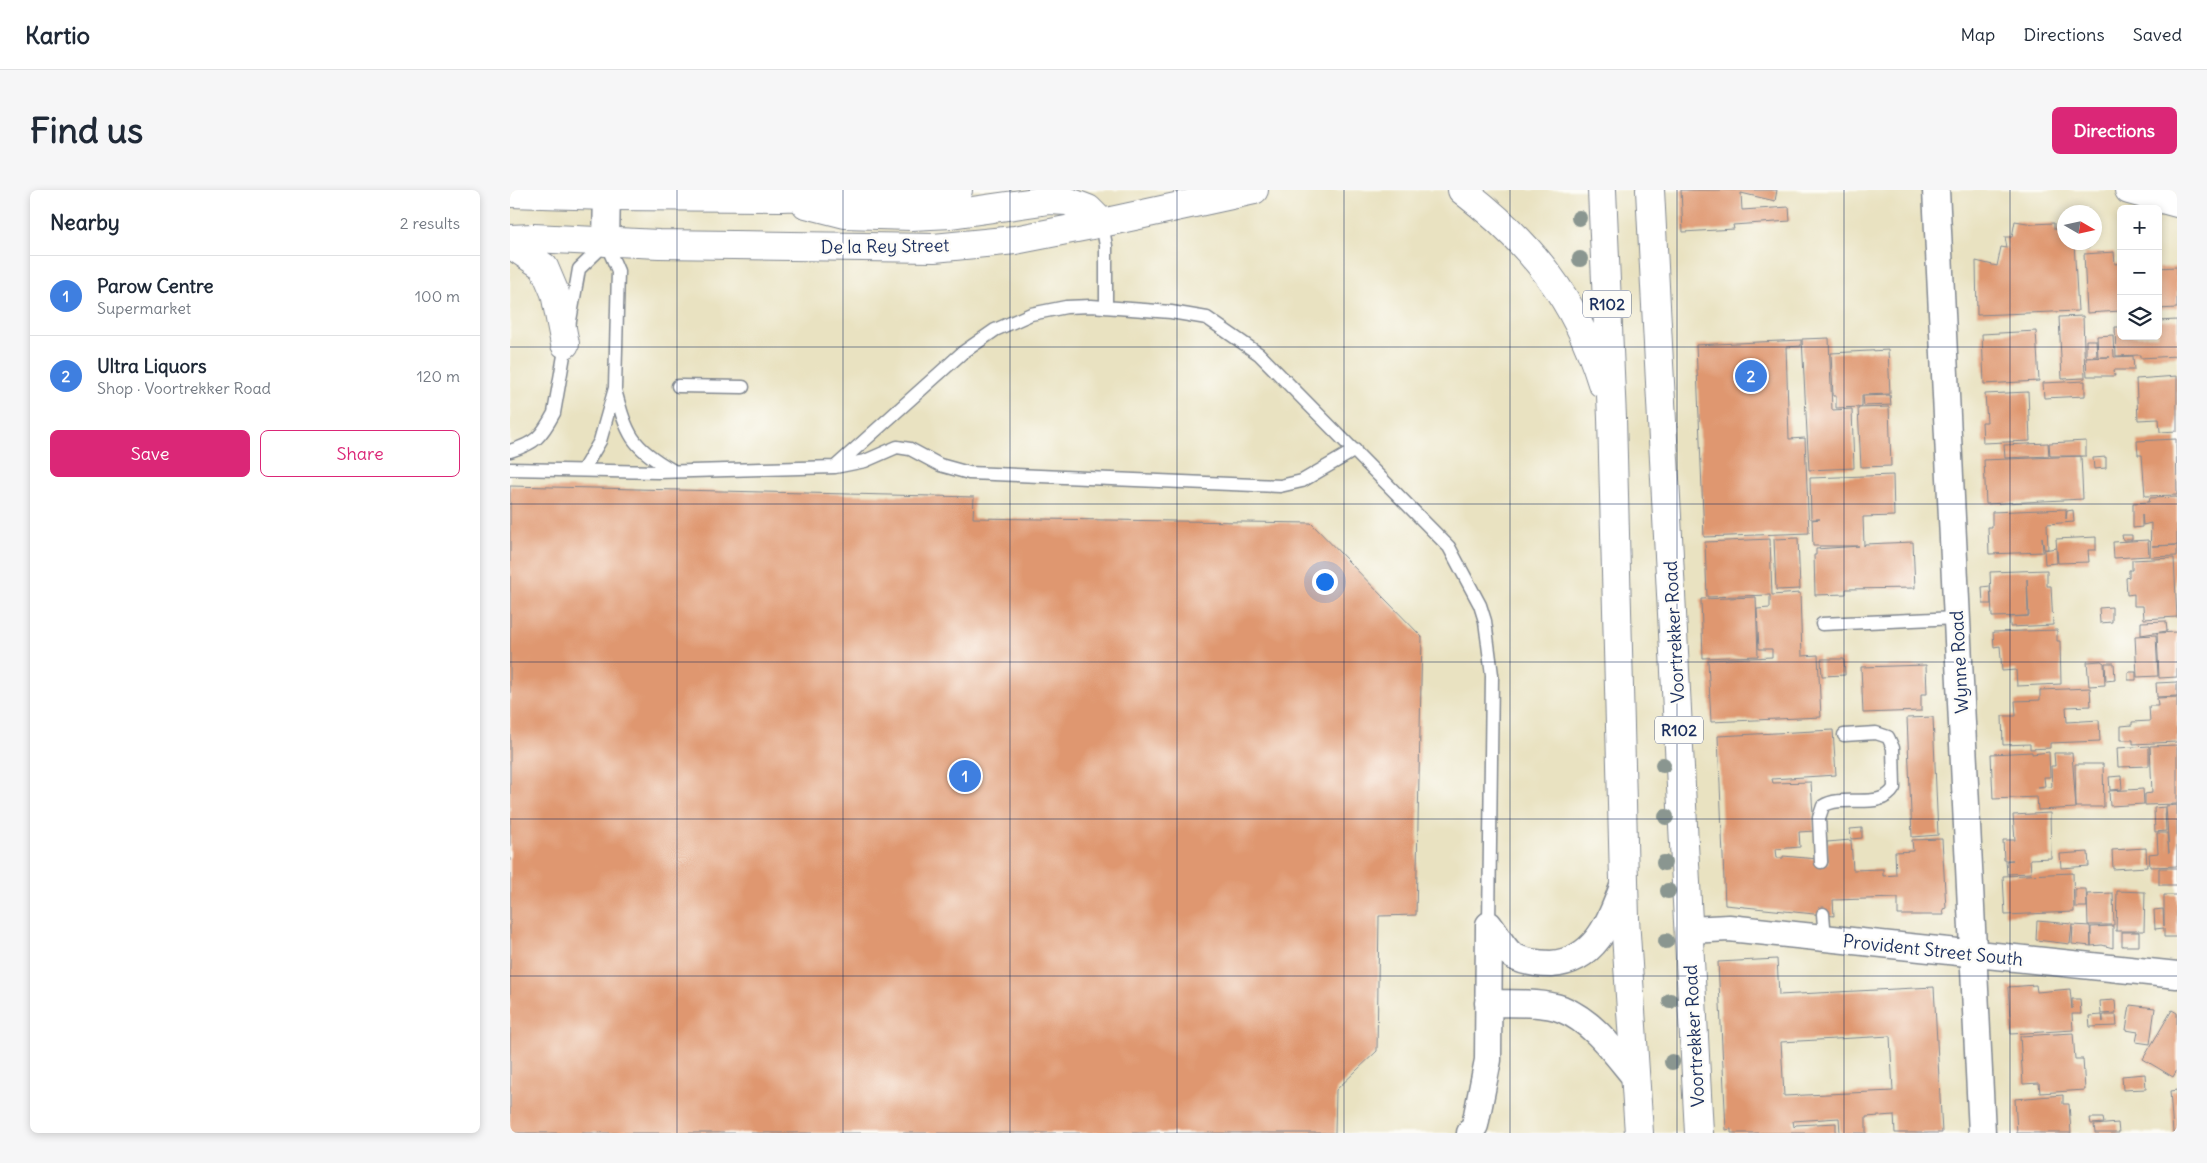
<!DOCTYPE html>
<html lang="en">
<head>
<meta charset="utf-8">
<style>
	body { margin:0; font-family:Delius,sans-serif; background:#f6f6f7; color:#1f2937 }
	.controls { position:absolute; right:15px; top:15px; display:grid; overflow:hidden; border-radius:8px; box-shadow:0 2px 8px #0003 }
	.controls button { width:45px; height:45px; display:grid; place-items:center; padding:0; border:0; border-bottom:1px solid #e0e1e3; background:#fff; color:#1f2937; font:25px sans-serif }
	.compass { position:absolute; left:1547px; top:15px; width:45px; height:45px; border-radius:50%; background:#fff; box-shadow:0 2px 8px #0003; rotate:99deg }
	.you { position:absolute; left:814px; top:391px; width:18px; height:18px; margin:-12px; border:4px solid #fff; border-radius:50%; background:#1a73e8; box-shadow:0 0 0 8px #1a73e833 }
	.badge { display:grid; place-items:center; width:32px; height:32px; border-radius:50%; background:#db2777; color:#fff; font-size:16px; font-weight:700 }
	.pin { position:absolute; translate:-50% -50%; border:2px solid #fff; box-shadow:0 1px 5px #0006 }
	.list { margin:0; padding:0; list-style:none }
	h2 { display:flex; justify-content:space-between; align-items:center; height:65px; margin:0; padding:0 20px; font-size:21px }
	h2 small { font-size:16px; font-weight:400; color:#747a83 }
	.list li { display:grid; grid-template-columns:32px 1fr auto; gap:15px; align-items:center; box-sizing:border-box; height:80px; padding:0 20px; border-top:1px solid #e0e1e3 }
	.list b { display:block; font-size:19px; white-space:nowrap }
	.list p { margin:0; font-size:16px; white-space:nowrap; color:#747a83 }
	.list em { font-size:16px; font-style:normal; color:#747a83 }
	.actions { display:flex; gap:10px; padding:15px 20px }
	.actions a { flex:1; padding:11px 0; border:1px solid #db2777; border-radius:8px; text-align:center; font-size:18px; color:#db2777 }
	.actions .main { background:#db2777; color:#fff }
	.icon { flex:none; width:28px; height:28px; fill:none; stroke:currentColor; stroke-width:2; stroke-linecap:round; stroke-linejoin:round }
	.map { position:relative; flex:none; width:1667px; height:943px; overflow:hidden; border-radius:8px }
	header { display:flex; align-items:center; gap:30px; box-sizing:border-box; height:70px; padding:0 25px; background:#fff; border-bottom:1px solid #e0e1e3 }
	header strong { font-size:24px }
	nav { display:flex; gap:28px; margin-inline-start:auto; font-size:18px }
	.intro { display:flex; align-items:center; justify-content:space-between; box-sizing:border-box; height:120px; padding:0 30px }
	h1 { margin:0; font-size:35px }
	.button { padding:12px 22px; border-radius:8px; background:#db2777; color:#fff; font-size:18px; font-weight:700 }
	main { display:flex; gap:30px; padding:0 30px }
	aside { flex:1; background:#fff; border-radius:8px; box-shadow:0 2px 8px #0003 }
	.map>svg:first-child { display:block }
	.building { fill:#df976f; fill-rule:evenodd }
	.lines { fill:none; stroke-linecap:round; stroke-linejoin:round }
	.lane-casing { stroke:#828890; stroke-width:15 }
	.street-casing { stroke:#828890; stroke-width:29 }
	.secondary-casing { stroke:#828890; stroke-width:30 }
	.primary-casing { stroke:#828890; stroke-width:30 }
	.lane { stroke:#fff; stroke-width:12 }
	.street { stroke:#fff; stroke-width:26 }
	.secondary { stroke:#fff; stroke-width:28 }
	.primary { stroke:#fff; stroke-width:28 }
	.tree { fill:#8a9690 }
	.grid { fill:none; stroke:#1b2f5e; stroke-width:1; stroke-opacity:0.55 }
	.labels { text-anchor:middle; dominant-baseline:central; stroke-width:5; stroke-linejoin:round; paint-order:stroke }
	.shield { fill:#fdfcf7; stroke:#5f6c8c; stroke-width:1 }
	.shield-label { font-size:16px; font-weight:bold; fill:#1b2f5e }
	.street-label { font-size:18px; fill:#1b2f5e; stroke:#fdfcf7 }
</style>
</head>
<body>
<header>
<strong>Kartio</strong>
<nav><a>Map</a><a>Directions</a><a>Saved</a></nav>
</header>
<div class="intro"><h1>Find us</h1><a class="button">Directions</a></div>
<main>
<aside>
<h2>Nearby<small>2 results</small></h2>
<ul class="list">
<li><span class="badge" style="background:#3f7fe0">1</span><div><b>Parow Centre</b><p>Supermarket</p></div><em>100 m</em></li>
<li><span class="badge" style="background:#3f7fe0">2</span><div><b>Ultra Liquors</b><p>Shop · Voortrekker Road</p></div><em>120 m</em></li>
</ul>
<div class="actions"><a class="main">Save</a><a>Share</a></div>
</aside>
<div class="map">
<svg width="1667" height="943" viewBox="0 0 1667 943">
	<rect width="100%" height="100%" fill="#fdfcf7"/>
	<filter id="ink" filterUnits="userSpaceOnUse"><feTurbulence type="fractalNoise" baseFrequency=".02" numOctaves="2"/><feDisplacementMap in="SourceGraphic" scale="10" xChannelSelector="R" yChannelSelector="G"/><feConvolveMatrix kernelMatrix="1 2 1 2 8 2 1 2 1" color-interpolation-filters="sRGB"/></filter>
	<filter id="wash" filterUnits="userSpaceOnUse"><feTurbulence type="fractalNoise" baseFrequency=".0096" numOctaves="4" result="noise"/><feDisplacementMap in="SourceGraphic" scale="20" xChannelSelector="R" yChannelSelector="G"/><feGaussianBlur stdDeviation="1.12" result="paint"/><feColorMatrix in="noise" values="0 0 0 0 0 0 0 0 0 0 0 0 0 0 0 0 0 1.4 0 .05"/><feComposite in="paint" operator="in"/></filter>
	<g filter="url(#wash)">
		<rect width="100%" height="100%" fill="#e9e2c1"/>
		<g id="blocks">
			<path class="building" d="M1171 0H1267L1265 11 1231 3 1232 20 1279 17 1280 31 1223 35 1224 39 1173 42Z
				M1505 31 1523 34 1544 33V39L1554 41V52H1564L1568 121 1467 125 1466 71 1487 76 1491 57 1497 58 1495 47H1502Z
				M1571 52H1580V57L1571 58Z
				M1604 62 1605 74 1611 73V121L1577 123 1574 64Z
				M1667 77V118L1648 119V78Z
				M1573 126 1575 188 1552 189 1549 127Z
				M1667 130V166L1630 168V165L1606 166 1605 137H1611V146H1648V131Z
				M1526 141 1529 191 1474 194 1472 144Z
				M1603 145 1604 167 1623 166 1624 180H1604L1605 186H1577L1576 168 1600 167H1588L1587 146Z
				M1319 148 1322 220 1342 219 1344 278 1299 280 1292 149Z
				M1291 150V156L1276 157 1279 249 1295 248 1299 343 1194 347 1186 155Z
				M1576 150H1586L1587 166 1576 167Z
				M1378 160 1380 204 1352 205V217L1326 218V206H1323L1321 163Z
				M1667 186V241L1650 242 1649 229 1628 230 1626 189Z
				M1575 191V206L1534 208 1533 193Z
				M1518 202 1520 251 1473 253 1472 232H1477L1475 204Z
				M1380 205 1381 215 1354 216 1353 206Z
				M1379 217 1381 276 1351 277 1348 218Z
				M1666 249 1667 305 1635 306 1632 265H1628L1627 251Z
				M1576 251V266H1540L1539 253Z
				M1538 253 1539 266 1495 268 1494 255Z
				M1571 266 1573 309 1476 314 1474 270Z
				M1596 267V278L1584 279 1583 268Z
				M1383 285 1384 326 1353 327 1354 356 1355 354 1403 352 1405 398 1336 399V404L1305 405 1304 365H1306V359L1349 356H1303L1302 330 1310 329H1301L1300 288Z
				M0 296 464 307 463 328 801 333 912 447 906 725 869 726 867 861 826 900 825 943H0Z
				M1667 307V355L1642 356 1667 355V366L1640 367 1641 333 1633 335 1632 324V337L1623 338V313L1639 312 1640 308Z
				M1556 319V329L1557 321 1563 320 1564 332 1537 334 1538 359H1534L1532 347 1533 362 1479 364 1478 337H1482V322Z
				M1612 345H1622V350H1613Z
				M1586 347V360H1578L1579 372 1548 373 1546 349Z
				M1288 348 1290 399 1266 400 1264 349Z
				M1260 349 1262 405 1290 403 1292 466 1308 465 1311 527 1201 532 1198 470 1262 467V459H1249L1247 419 1260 418V405L1197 407 1195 352Z
				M1638 350 1639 366 1604 368 1603 352Z
				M1546 358 1547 373 1535 374 1534 360Z
				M1664 368 1667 427 1634 429 1633 416H1624V404L1617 405 1616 388 1619 387V380H1622V370Z
				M1537 380V396H1541L1543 435 1500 437V427L1519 426 1517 389 1518 426 1482 427 1480 382Z
				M1480 396 1481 414H1473L1472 397Z
				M1246 407 1248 466 1193 468 1191 409Z
				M1602 417V432L1590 433 1589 418Z
				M1656 431 1657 441 1631 445V432Z
				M1547 440V451H1550L1551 494 1507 496 1506 480 1492 481 1490 456 1484 457 1483 442Z
				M1667 442V487L1649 488 1647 443Z
				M1646 445 1648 486 1627 487 1625 446Z
				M1311 469H1334L1335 485 1312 486Z
				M1591 471 1594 473 1595 495 1579 496 1577 472Z
				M1595 473H1604L1605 490 1596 491Z
				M1416 475 1417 504H1411V521L1353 523 1351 477Z
				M1618 482H1626V490H1618Z
				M1667 492V506L1647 507 1646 493Z
				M1580 498 1581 516 1556 517 1557 532 1589 530 1590 551 1540 553V558L1520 559V554L1493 555 1492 526H1506L1505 511 1530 510V500Z
				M1667 507V552L1623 554V550H1611V536L1622 535V532L1640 531 1639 516H1648L1647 508Z
				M1423 527 1428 645 1402 647 1397 528Z
				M1323 540 1326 585 1262 589 1263 593 1301 592 1304 641 1289 642 1290 657 1266 659 1267 668H1273V666L1308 669 1307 672 1318 673 1317 652 1341 650 1343 680 1373 679V686L1386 685 1385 662 1403 661 1402 650 1432 649 1436 718 1433 719 1434 725H1388V708L1323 710 1324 726 1215 715 1208 546Z
				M1667 555V614L1635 615V604L1642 603 1640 556Z
				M1639 556V576L1608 577 1607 558Z
				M1522 562V564L1539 562 1540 587H1534L1535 596 1527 597 1528 598 1542 597 1541 576H1545L1544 563H1562L1566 618 1528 620 1527 607 1483 609 1481 564Z
				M1565 574H1593L1594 617H1566Z
				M1611 586 1612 599 1600 600 1599 587Z
				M1633 599 1634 614 1600 616 1599 601Z
				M1667 615V676L1640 677 1639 664 1648 663 1647 643H1657L1659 663 1656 616Z
				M1655 617 1656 641 1645 642 1644 618Z
				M1540 623 1541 668 1520 669 1521 683 1497 684 1496 671 1503 670H1494L1493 650H1505L1503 625Z
				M1352 638V648L1341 649 1340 639Z
				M1636 658 1637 677 1603 679 1602 660Z
				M1578 662 1579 676 1551 678 1550 664Z
				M1649 678H1667V695H1649Z
				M1563 683 1564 722 1495 725 1493 686Z
				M1565 699H1576L1577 717H1565Z
				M1607 701 1635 702 1634 741H1606Z
				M1603 703 1604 735H1578L1577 704Z
				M1654 705H1667V747H1654V738L1645 739 1644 720 1653 719 1654 736Z
				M1527 731 1562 734 1560 754 1526 750Z
				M1563 735 1580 736 1581 756 1562 754Z
				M1603 736V758L1592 755 1581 756V737Z
				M1612 742H1629V756H1612Z
				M1267 769 1269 805 1424 797 1432 943H1385L1384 925 1356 927V943H1330L1329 928 1283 931 1284 937 1286 935 1326 933V943H1221V939L1216 940 1208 772ZM1380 846 1383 901 1274 906 1271 852Z
				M1526 795 1527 802 1560 799 1562 819V809H1570L1571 824H1562L1563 840 1501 844 1498 797Z
				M1605 810 1606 823 1591 824 1590 811Z
				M1620 815 1645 818 1640 854 1626 852 1628 842 1616 840Z
				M1662 820 1667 823V880L1663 887 1633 869Z
				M1592 825 1593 832V825H1606L1607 836 1580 837 1579 826Z
				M1563 843 1565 869H1573L1575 900 1530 903 1529 893 1513 894 1510 846Z
				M1635 884 1636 899 1613 900 1612 886Z
				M1667 900V943H1663L1660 901Z
				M1553 905V914H1559L1561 943H1507L1505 909Z
				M1580 928H1593L1594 933 1581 934Z
				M1608 933 1609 943H1585L1584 935Z"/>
		</g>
	</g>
	<g filter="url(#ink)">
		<use href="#blocks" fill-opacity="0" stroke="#828890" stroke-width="1"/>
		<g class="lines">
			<defs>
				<path id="lane" d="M592 33 596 56V116
					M168 196 233 197
					M105 200C117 244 121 257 162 280
					M0 261C26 253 31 247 44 223L69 79 96 53 108 81 105 198 90 251 73 280
					M325 277 452 163 485 140 521 124 556 117 581 116 661 122 697 128 749 164 939 357 970 415 975 431 982 485 979 735
					M0 279 148 282 325 277 355 271 387 257 400 259 430 275 459 283 770 296 792 291 845 260
					M1312 434 1447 428
					M1311 672 1309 628 1313 616C1333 603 1371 621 1384 598L1383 558 1378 547 1366 543 1334 545
					M1313 724 1315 748"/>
				<path id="street" d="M1426 0 1472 943
					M96 53 97 0
					M979 735C986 744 994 760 1003 766 1014 772 1029 774 1041 774 1086 771 1100 731 1114 694
					M1179 740 1219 738 1667 785
					M978 813C1001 814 1030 811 1052 819 1084 832 1104 862 1125 887
					M960 943 965 935 978 870 979 735"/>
				<path id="secondary" d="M1619 0 1667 13
					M0 3 97 6 271 7 448 0
					M296 14 335 24 401 26 441 24 539 10 557 11 578 19 592 33
					M0 49 23 48 149 54 424 58 505 50 592 33 744 0
					M0 54 34 77 45 103 55 154"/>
				<path id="primary" d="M952 0C1021 53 1066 109 1092 193
					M1092 0 1102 228 1115 729 1129 943
					M1140 0 1189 943"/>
			</defs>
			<use href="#lane" class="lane-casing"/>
			<use href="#street" class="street-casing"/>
			<use href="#secondary" class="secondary-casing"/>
			<use href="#primary" class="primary-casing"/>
			<use href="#lane" class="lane"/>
			<use href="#street" class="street"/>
			<use href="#secondary" class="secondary"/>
			<use href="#primary" class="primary"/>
		</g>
		<g class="tree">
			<circle cx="1069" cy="28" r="8"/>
			<circle cx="1070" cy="69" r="8"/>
			<circle cx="1153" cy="575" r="8"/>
			<circle cx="1156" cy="627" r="8"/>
			<circle cx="1154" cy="673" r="8"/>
			<circle cx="1158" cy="701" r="8"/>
			<circle cx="1156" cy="751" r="8"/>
			<circle cx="1160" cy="811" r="8"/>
			<circle cx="1162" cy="872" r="8"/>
		</g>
	</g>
	<path class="grid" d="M167 0V943M333 0V943M500 0V943M667 0V943M834 0V943M1000 0V943M1167 0V943M1334 0V943M1500 0V943M0 157H1667M0 314H1667M0 472H1667M0 629H1667M0 786H1667"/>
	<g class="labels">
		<g class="shield">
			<rect x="1073" y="100.5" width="48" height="27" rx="4"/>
			<rect x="1145" y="526.5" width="48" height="27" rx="4"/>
		</g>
		<g class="shield-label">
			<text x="1097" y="114">R102</text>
			<text x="1169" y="540">R102</text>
		</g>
		<g class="street-label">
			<text transform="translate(375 56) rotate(-1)">De la Rey Street</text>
			<text transform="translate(1164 442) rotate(-93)">Voortrekker Road</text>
			<text transform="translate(1449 472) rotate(-93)">Wynne Road</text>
			<text transform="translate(1423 760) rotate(6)">Provident Street South</text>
			<text transform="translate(1184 846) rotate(-93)">Voortrekker Road</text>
		</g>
	</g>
</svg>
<div class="controls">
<button>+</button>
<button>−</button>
<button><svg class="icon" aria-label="layers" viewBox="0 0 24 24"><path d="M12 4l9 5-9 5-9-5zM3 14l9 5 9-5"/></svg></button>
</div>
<svg class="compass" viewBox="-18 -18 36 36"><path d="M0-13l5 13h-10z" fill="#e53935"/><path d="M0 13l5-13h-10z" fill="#747a83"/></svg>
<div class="you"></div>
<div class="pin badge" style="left:455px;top:586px;background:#3f7fe0">1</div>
<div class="pin badge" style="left:1241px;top:186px;background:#3f7fe0">2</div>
</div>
</main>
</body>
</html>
